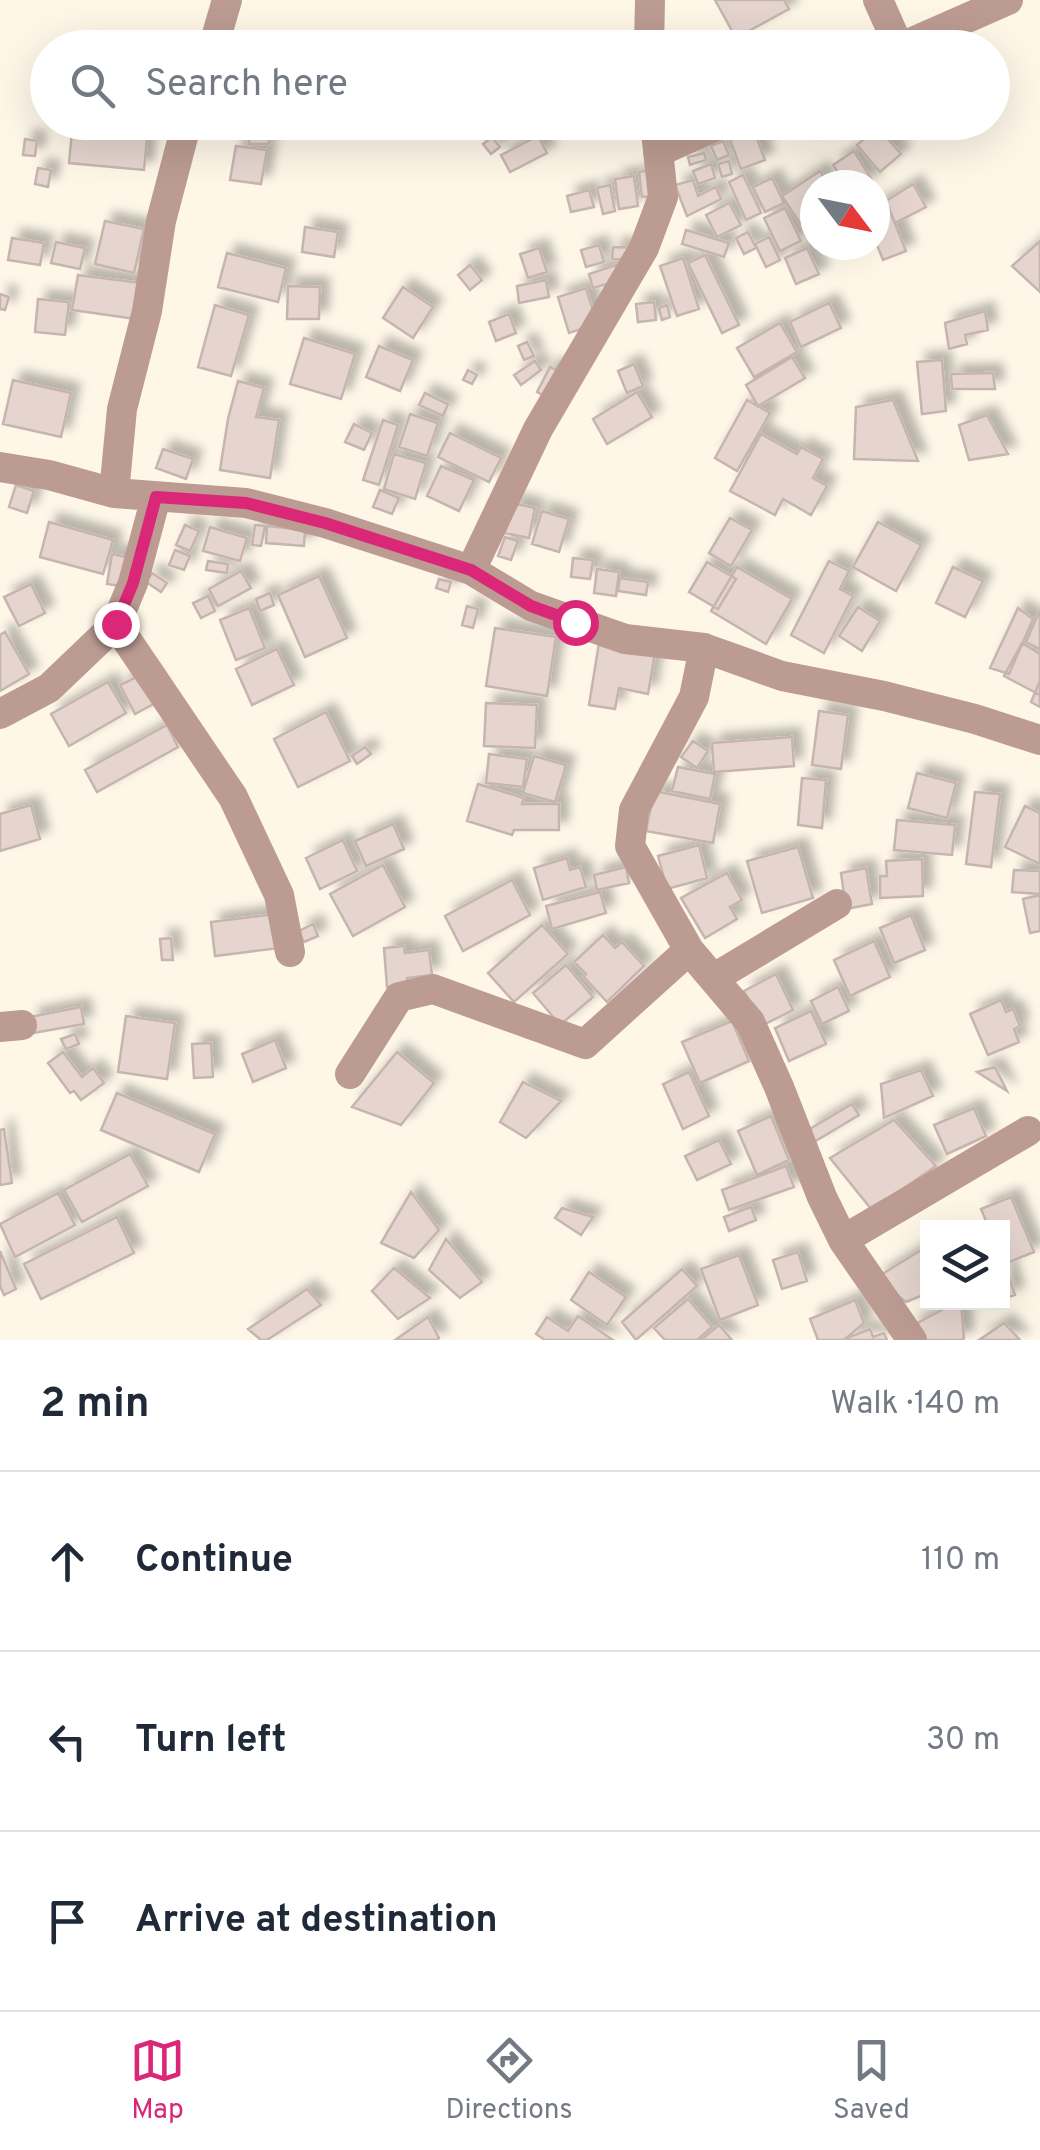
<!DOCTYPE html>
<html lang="en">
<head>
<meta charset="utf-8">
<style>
	body { margin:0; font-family:Overpass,sans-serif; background:#f6f6f7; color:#1f2937 }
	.controls { position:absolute; right:30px; bottom:30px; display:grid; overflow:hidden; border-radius:0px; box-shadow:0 10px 40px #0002 }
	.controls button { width:90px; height:90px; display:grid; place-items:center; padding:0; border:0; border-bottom:2px solid #e0e1e3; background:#fff; color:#1f2937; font:50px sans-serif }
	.compass { position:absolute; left:800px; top:170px; width:90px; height:90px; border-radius:50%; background:#fff; box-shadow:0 10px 40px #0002; rotate:122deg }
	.stop { position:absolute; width:30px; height:30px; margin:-22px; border:8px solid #db2777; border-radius:50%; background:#fff }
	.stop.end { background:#db2777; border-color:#fff; box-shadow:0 2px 10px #0008 }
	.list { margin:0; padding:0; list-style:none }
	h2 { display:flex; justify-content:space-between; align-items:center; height:130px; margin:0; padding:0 40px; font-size:42px }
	h2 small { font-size:32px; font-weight:400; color:#747a83 }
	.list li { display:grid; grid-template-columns:65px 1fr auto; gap:30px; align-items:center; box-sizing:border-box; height:180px; padding:0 40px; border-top:2px solid #e0e1e3 }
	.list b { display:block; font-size:38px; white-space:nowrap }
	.list em { font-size:32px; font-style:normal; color:#747a83 }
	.icon { flex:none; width:55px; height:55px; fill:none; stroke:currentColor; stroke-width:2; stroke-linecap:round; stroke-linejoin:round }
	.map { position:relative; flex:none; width:1040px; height:1340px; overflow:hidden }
	.search { position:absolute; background:#fff; box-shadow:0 10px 40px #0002; left:30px; right:30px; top:30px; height:110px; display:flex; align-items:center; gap:25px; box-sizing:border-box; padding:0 35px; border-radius:55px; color:#747a83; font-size:38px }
	.sheet { height:670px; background:#fff }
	nav { display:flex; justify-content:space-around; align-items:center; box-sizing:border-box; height:140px; border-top:2px solid #e0e1e3; background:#fff; font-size:28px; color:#747a83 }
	nav a { display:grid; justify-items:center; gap:5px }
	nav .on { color:#db2777 }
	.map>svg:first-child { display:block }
	.building { fill:#e6d5cf; stroke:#c6b5af; stroke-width:2.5; filter:url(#shadow) }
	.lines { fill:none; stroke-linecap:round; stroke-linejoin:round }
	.minor { stroke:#bc9c92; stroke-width:30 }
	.route { stroke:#db2777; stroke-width:12 }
</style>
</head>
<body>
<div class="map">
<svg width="1040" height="1340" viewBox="0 0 1040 1340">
	<defs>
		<filter id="shadow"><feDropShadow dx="9" dy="-9" stdDeviation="5" flood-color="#0004"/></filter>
	</defs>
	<rect width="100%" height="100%" fill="#fef7e8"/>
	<path class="building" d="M715 0H784L789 9 736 38Z
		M249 122H269V144H249Z
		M877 127 901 154 880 172 857 145Z
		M72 131 147 138 144 170 69 163Z
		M754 131 765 160 741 169 730 140Z
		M538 136 547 153 510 172 501 155Z
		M492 137 500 147 491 154 483 144Z
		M25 139 37 141 35 156 23 155Z
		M723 141 729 155 717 160 711 146Z
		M236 146 267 150 261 184 230 180Z
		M854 151 872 180 864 185H846L833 165Z
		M704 153 706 160 690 165 688 157Z
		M729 161 732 174 722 177 718 164Z
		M711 164 715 178 698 184 693 171Z
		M38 168 51 170 48 187 35 184Z
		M652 170 656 196 642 197 639 172Z
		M820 171 829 185H815V221L804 229 782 196Z
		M743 175 761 213 746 220 729 182Z
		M634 176 638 206 619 209 615 179Z
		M772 178 784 203 765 212 753 187Z
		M693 180 698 196 716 187 721 199 687 216 675 185Z
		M913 184 926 207 895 223 886 201Z
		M610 185 615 211 603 214 597 188Z
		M589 190 594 207 571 212 567 196Z
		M886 201 906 251 883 260 875 240V206Z
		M729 203 741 225 717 237 706 215Z
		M785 208 801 241 780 251 764 218Z
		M105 221 144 229 134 273 95 264Z
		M305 227 338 232 334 257 302 252Z
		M686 230 729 243 724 257 682 244Z
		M748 232 756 248 744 254 736 238Z
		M769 237 780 260 766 267 755 244Z
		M12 238 44 243 40 265 8 260Z
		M1040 241V292L1012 266Z
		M56 242 85 248 80 269 51 263Z
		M599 245 604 262 586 267 581 250Z
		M613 247 636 248V260L612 259Z
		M539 248 547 272 528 278 520 254Z
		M807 248 819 274 796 284 785 258Z
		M227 253 286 268 278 302 218 287Z
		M705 255 739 325 722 333 688 263Z
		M683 258 699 309 677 316 660 266Z
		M470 265 482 280 470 290 458 275Z
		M616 265 621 280 593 288 589 274Z
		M78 275 141 283 136 319 72 310Z
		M546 280 549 297 519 303 517 286Z
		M288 286 320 287 319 319H287Z
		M403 287 433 307 413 338 383 318Z
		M586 288 597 324 569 333 558 297Z
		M0 294 9 297 5 310 0 309Z
		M38 299 69 302 65 335 35 332Z
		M654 302 656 320 638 322 636 304Z
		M829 303 841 328 801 347 790 322Z
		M215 305 249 315 231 376 198 367Z
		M667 305 670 317 662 320 659 308Z
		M985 311 988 330 965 335 967 344 949 349 945 323Z
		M509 314 516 333 496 341 489 322Z
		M780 323 797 352 754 377 737 348Z
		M304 338 355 354 341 399 290 384Z
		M527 342 534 356 524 360 518 346Z
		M379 346 413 360 400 391 366 377Z
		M792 357 805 378 758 406 746 385Z
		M942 360 946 411 922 414 917 362Z
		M535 361 541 370 521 385 514 375Z
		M634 364 643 386 627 393 618 371Z
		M550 367 563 373 550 399 537 392Z
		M468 370 477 375 472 384 463 380Z
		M993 373 995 389H952L951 374Z
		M13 380 71 393 61 437 3 424Z
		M238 381 264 388 256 417 279 420 270 478 220 470 228 419Z
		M637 392 652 417 607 444 593 419Z
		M425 393 448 404 443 416 419 405Z
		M747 400 770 413 737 471 715 458Z
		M893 400 918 461 854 459 856 407Z
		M410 414 438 423 427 456 399 447Z
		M987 415 1008 454 969 460 959 425Z
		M383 420 398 425 379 485 363 480Z
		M354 424 372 433 364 450 345 442Z
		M450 433 501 458 489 482 438 457Z
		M761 434 797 454 801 447 823 459 813 478 827 486 811 515 783 499 775 515 730 491Z
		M163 449 193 459 186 479 156 468Z
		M394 454 426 463 415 499 384 489Z
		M441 466 474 480 459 511 427 496Z
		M16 485 34 491 27 513 9 507Z
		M380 490 399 498 392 514 373 507Z
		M512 503 535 508 529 538 505 533Z
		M542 511 569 519 559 552 532 544Z
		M730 518 752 530 731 566 709 553Z
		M49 522 113 540 103 574 40 557Z
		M878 522 921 545 896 591 853 567Z
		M185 525 199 531 190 551 176 545Z
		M255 525 265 526 261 546 252 545Z
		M267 526 305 530 304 546 266 543Z
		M210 527 247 538 240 561 203 551Z
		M505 537 518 541 511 560 498 556Z
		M175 550 190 556 184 570 169 565Z
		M112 554 126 557 121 586 107 584Z
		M573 558 593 560 590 579 571 577Z
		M208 561 228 564 227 573 206 570Z
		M829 561 849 571 840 589 853 596 824 653 791 635Z
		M707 562 736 579 718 609 689 592Z
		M737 567 792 599 766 644 711 611Z
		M953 567 983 581 965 617 936 603Z
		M597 569 619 572 616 596 594 593Z
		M241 571 251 588 218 606 209 589Z
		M152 573 167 583 161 592 146 582Z
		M319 576 347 638 305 657 278 595Z
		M620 578 648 582 646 595 618 591Z
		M439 579 451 582 448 592 436 588Z
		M31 584 45 613 19 626 4 597Z
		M270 593 274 605 260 611 256 599Z
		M208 596 215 611 201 618 193 603Z
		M467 606 478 609 473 628 462 625Z
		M858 607 880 621 862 651 839 636Z
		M249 608 265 648 236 660 220 620Z
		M1018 608 1033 619 1009 674 990 668Z
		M1040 610V649L1026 642Z
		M495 628 556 637 547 696 486 686Z
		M5 632 29 674 0 691V635Z
		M599 643 655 653 648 694 619 688 615 709 589 705Z
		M1022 643 1040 654V695L1004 676Z
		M277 649 294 685 252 705 236 669Z
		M145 673 159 701 135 714 120 685Z
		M1040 681V707L1031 702Z
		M108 682 126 713 69 746 51 714Z
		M486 703 537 705 535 748 484 746Z
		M819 711 848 715 841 769 812 765Z
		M326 712 350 761 298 787 274 739Z
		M167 725 178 747 97 792 85 770Z
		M792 737 794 766 714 772 712 743Z
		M693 741 708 751 697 768 681 757Z
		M365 747 371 754 357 764 352 756Z
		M489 754 527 759 523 787 486 783Z
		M534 756 566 765 555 802 523 793Z
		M678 767 715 774 710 799 672 791Z
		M917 773 956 783 947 818 908 808Z
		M802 778 826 780 822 828 798 825Z
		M478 784 524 798 522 804H559V830H514L512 835 467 821Z
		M654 791 720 804 713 843 646 831Z
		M975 792 1000 794 991 867 966 864Z
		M31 805 40 839 0 851V814Z
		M1025 806 1040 813V864L1005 847Z
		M897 820 955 825 952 855 894 850Z
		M393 824 404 849 366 866 355 841Z
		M343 840 357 871 320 889 306 858Z
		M699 845 707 878 667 889 658 856Z
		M798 847 813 898 762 913 747 861Z
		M567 858 570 870 580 867 586 887 543 900 534 868Z
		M922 859 923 896 880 898V876H887L886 861Z
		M383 865 405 907 353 936 330 894Z
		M626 867 629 883 597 890 594 875Z
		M866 868 872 904 846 909 841 873Z
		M1014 870 1040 871V894L1012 892Z
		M727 873 742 900 730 907 737 919 705 938 681 898Z
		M512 880 530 915 463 951 445 916Z
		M600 892 606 913 552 929 546 906Z
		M1040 895V931L1030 933 1023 899Z
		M276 914 279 948 215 956 211 922Z
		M911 915 925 950 894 963 880 928Z
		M313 924 318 936 304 942 299 931Z
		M542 925 568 954 514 1002 488 973Z
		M603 935 615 948 622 942 644 966 607 1002 584 977 586 974 574 962Z
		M171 938 173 960H162L160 939Z
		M874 941 890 977 850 996 834 960Z
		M404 946 405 953 429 950 432 975 407 978 408 985 387 987 384 948Z
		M566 965 593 997 560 1025 533 993Z
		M776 974 793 1010 761 1026 744 991Z
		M838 987 849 1011 822 1024 811 1001Z
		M1001 1000 1006 1012 1013 1009 1020 1026 1014 1029 1019 1042 988 1055 970 1014Z
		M81 1007 84 1024 33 1033 30 1017Z
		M811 1011 826 1044 789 1061 775 1028Z
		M126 1016 175 1023 167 1079 118 1072Z
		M732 1021 749 1061 700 1083 682 1042Z
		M75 1034 79 1044 66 1049 61 1039Z
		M275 1040 286 1068 253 1082 242 1054Z
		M211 1043 213 1077 194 1078 192 1044Z
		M63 1052 82 1077 93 1068 104 1083 81 1100 74 1091 70 1093 48 1063Z
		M397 1052 434 1083 401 1125 352 1107Z
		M995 1067 1007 1091 977 1072Z
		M921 1070 933 1096 884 1118 881 1084Z
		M689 1072 709 1116 683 1129 663 1084Z
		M523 1082 561 1101 526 1138 500 1122Z
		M117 1093 215 1134 199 1172 101 1130Z
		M852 1104 859 1115 814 1142 808 1130Z
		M974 1108 986 1136 947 1154 934 1125Z
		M771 1116 789 1160 757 1175 738 1131Z
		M894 1120 936 1166 872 1210 830 1158Z
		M4 1129 12 1183 0 1185V1130Z
		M719 1140 731 1164 697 1180 685 1156Z
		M130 1154 148 1186 82 1222 64 1190Z
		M786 1166 794 1187 729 1210 722 1190Z
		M411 1192 439 1230 414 1258 381 1243Z
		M58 1193 75 1225 15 1257 0 1224Z
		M1011 1197 1034 1252 1004 1264 1002 1228H989L981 1209Z
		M751 1207 756 1220 729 1231 724 1217Z
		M562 1208 593 1217 581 1235 555 1218Z
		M117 1217 134 1253 41 1299 24 1264Z
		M446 1239 482 1282 460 1298 429 1270Z
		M926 1247 928 1293 906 1302 876 1278Z
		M0 1251 16 1289 4 1295 0 1286Z
		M798 1252 807 1281 782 1289 773 1260Z
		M739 1255 758 1305 720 1320 701 1269Z
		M1005 1265 1015 1295 1002 1299V1266Z
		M394 1268 430 1298 398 1319 372 1291Z
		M682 1269 697 1286 636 1340 622 1322Z
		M589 1272 626 1297 607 1325 571 1300Z
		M307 1289 321 1305 267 1340H261L248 1329Z
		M688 1299 712 1327 697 1340H665L654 1328Z
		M855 1300 864 1323 844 1340H818L810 1319Z
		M957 1302H961L964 1338 962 1340H920L910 1327Z
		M578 1316 613 1340H545L536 1334 547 1317 568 1331Z
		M428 1317 439 1338 436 1340H395Z
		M1004 1323 1020 1340H979Z
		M719 1325 732 1340H701Z
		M870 1329 873 1337 884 1333 887 1340H848L847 1338Z"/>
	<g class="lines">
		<path class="minor" d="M878 0 899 47
			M213 48 227 0
			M649 48 650 0
			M899 48 1008 0
			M658 152 725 122
			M0 467 49 475 114 493 246 503 325 523 471 570 531 606 625 639 704 648 782 676 884 696 975 719 1040 740
			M114 493 122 409 147 311 161 221 187 122
			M471 570 538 429 644 248 663 197 655 122
			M116 624 233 797 279 895 290 952
			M704 648 694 697 634 810 630 846 689 950 750 1022 779 1087 822 1197 843 1240 912 1340
			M0 714 49 688 116 624 133 583 156 497
			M714 978 837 904
			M0 1027 22 1025
			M350 1074 399 997 433 989 585 1044 689 950
			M843 1240 1028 1131"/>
	</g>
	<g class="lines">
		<path class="route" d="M116 624 133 583 156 497 246 503 325 523 471 570 531 606 575 622"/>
	</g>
</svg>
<div class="controls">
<button><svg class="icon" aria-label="layers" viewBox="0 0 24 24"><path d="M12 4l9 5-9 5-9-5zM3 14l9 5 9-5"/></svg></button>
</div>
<svg class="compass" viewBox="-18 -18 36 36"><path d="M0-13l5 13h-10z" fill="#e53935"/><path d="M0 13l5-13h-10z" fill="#747a83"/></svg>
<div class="stop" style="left:575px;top:622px"></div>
<div class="stop end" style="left:116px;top:624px"></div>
<div class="search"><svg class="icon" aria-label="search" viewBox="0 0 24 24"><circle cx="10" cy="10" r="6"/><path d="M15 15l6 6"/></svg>Search here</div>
</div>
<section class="sheet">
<h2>2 min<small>Walk · 140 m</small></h2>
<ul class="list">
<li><svg class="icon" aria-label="ahead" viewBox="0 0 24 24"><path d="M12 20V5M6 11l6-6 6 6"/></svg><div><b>Continue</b></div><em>110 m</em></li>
<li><svg class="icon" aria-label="left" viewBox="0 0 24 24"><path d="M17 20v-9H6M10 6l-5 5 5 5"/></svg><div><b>Turn left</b></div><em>30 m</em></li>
<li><svg class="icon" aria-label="arrive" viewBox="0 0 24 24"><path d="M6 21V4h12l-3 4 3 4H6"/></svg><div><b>Arrive at destination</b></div></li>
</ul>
</section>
<nav>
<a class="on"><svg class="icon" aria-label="map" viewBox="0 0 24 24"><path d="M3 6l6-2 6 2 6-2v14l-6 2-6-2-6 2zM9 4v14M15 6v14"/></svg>Map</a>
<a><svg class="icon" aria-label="directions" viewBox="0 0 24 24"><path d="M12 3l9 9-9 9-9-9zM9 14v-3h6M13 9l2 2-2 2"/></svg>Directions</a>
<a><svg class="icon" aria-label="saved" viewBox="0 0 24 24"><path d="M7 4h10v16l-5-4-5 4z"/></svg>Saved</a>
</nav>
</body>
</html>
